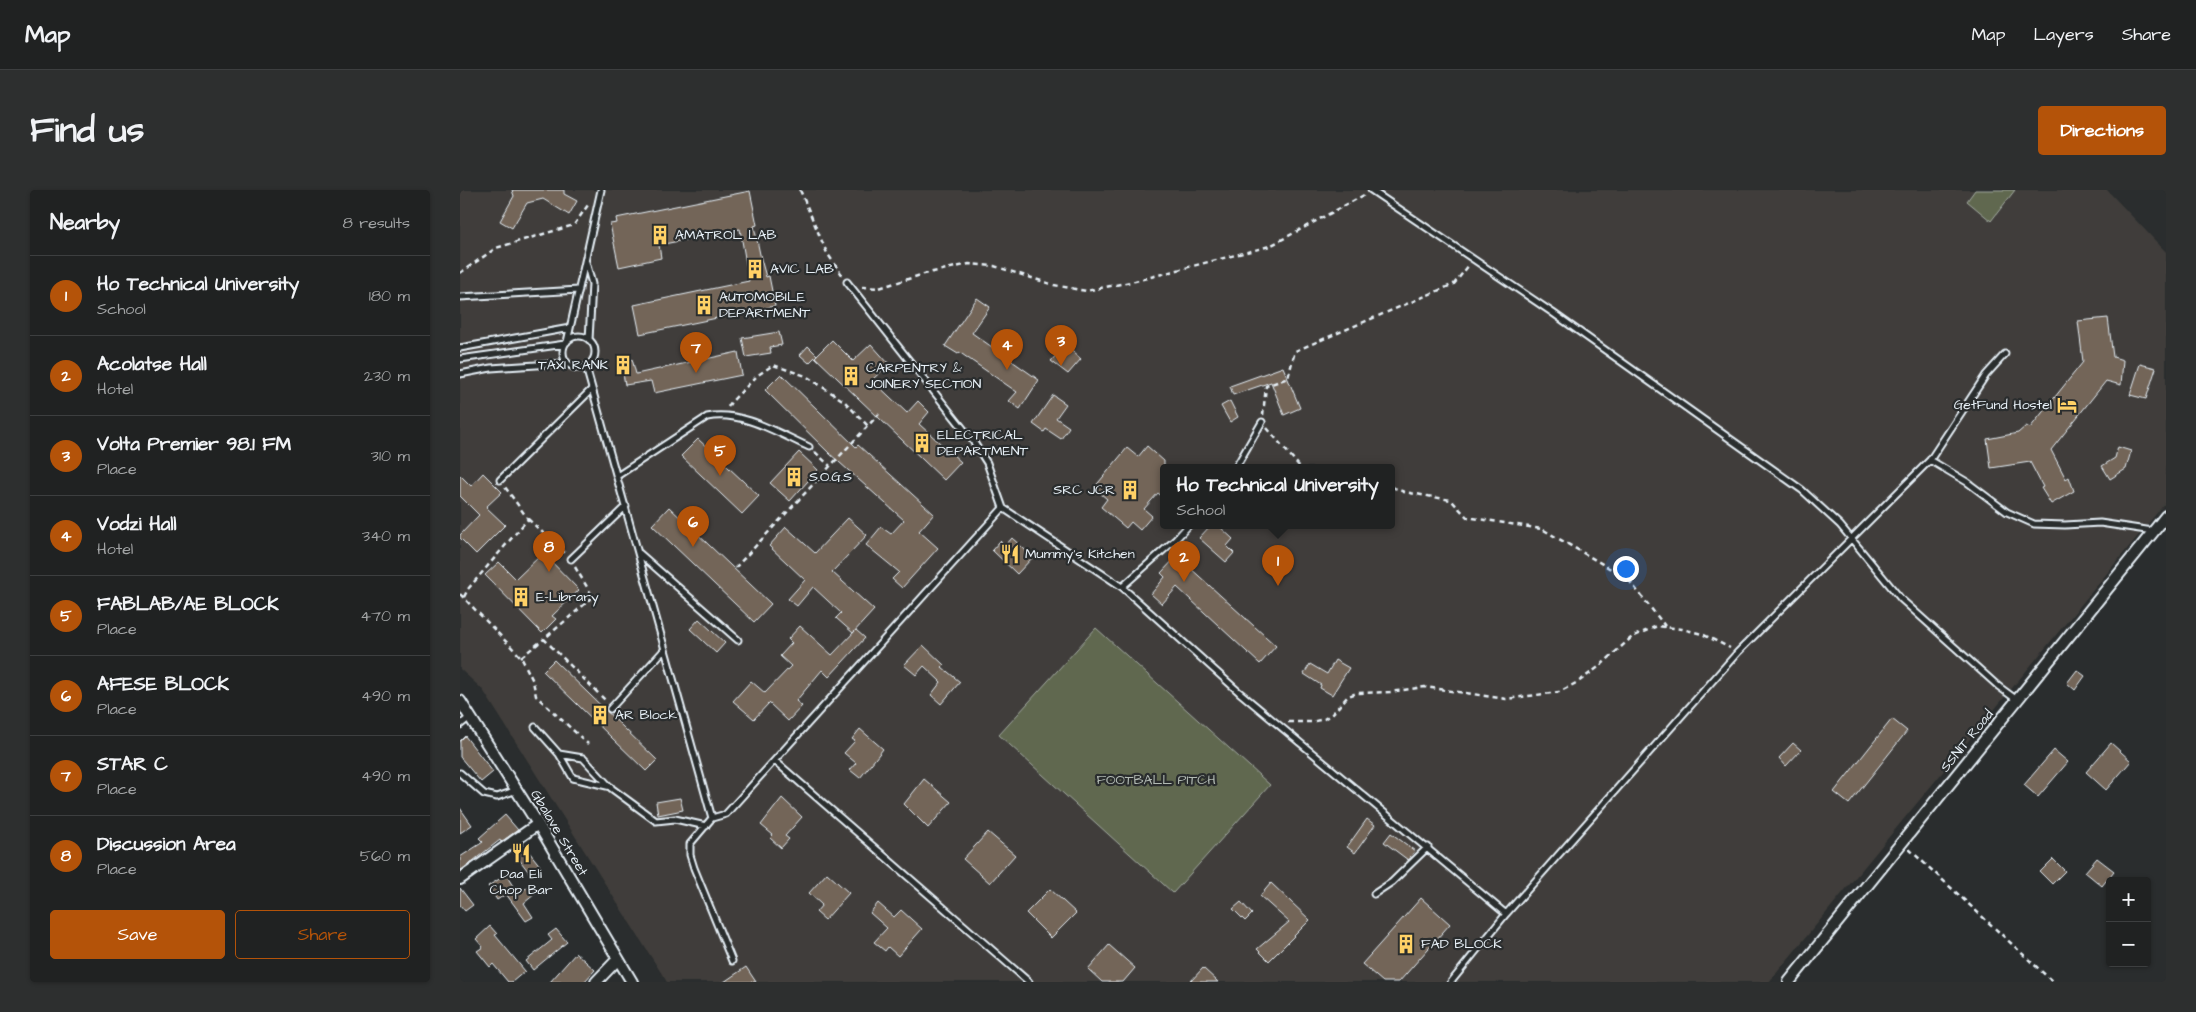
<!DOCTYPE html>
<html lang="en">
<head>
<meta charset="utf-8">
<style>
	body { margin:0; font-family:"Architects Daughter",sans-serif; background:#2d2f2f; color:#f1f3f6 }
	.controls { position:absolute; right:15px; bottom:15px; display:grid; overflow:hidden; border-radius:5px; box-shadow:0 1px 4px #0004 }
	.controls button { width:45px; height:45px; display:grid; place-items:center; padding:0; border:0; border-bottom:1px solid #3d3f40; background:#202222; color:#f1f3f6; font:25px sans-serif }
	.you { position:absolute; left:1165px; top:378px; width:18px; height:18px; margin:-12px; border:4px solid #fff; border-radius:50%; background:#1a73e8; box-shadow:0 0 0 8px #1a73e833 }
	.badge { display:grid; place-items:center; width:32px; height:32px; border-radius:50%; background:#b45309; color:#fff; font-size:16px; font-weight:700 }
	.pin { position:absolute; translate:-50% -41px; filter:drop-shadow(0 1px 2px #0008) }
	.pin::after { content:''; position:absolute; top:26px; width:18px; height:15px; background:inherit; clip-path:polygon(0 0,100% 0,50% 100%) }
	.popup { position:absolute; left:700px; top:274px; width:235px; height:65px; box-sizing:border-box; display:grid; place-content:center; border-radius:5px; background:#202222; filter:drop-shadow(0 1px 4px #0005); font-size:16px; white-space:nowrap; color:#a2a4a5 }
	.popup b { font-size:19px; color:#f1f3f6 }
	.popup::after { content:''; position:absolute; left:50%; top:100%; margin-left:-10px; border:10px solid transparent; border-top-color:#202222 }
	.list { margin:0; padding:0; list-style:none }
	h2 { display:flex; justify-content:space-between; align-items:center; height:65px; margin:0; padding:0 20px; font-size:21px }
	h2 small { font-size:16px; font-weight:400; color:#a2a4a5 }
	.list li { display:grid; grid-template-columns:32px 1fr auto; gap:15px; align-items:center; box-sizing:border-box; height:80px; padding:0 20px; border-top:1px solid #3d3f40 }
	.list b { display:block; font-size:19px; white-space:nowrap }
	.list p { margin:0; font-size:16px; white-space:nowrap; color:#a2a4a5 }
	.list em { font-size:16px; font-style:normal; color:#a2a4a5 }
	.actions { display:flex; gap:10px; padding:15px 20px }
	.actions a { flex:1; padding:11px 0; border:1px solid #b45309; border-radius:5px; text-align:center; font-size:18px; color:#b45309 }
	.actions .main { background:#b45309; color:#fff }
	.map { position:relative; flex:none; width:1706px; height:792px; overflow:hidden; border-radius:5px }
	header { display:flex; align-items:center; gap:30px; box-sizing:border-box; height:70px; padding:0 25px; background:#202222; border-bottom:1px solid #3d3f40 }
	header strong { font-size:24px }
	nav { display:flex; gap:28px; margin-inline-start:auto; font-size:18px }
	.intro { display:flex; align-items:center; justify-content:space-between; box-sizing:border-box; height:120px; padding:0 30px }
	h1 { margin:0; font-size:35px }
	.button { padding:12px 22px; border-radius:5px; background:#b45309; color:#fff; font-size:18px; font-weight:700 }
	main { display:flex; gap:30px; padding:0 30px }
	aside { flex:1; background:#202222; border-radius:5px; box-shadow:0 1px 4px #0004 }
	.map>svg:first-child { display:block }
	.built { fill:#403e3b; fill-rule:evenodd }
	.green { fill:#60684f; stroke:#a4aca4 }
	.building { fill:#736559; stroke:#e8f1f8 }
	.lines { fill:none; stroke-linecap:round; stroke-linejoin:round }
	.service-casing { stroke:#e8f1f8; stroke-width:9 }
	.minor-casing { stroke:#e8f1f8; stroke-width:14 }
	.path { stroke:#e8f1f8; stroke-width:2.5; stroke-dasharray:5 4; stroke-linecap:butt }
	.service { stroke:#2a2d2e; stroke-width:5 }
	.minor { stroke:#2a2d2e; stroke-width:10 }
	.labels { text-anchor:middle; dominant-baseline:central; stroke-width:4.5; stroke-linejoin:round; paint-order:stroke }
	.poi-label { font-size:14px; fill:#e8f1f8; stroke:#2a2d2e; text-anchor:start }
	.street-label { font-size:14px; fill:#e8f1f8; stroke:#2a2d2e }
	.park-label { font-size:14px; fill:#b2bab4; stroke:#2a2d2e }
</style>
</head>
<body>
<header>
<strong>Map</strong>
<nav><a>Map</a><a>Layers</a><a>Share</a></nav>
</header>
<div class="intro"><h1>Find us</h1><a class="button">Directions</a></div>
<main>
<aside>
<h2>Nearby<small>8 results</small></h2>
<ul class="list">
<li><span class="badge">1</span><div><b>Ho Technical University</b><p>School</p></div><em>180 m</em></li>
<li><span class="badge">2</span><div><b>Acolatse Hall</b><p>Hotel</p></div><em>230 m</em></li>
<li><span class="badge">3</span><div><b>Volta Premier 98.1 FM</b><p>Place</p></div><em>310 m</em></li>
<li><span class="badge">4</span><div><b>Vodzi Hall</b><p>Hotel</p></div><em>340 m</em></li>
<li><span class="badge">5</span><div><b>FABLAB/AE BLOCK</b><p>Place</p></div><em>470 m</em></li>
<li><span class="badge">6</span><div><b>AFESE BLOCK</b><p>Place</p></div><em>490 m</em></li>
<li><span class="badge">7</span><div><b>STAR C</b><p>Place</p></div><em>490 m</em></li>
<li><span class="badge">8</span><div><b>Discussion Area</b><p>Place</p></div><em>560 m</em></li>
</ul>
<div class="actions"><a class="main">Save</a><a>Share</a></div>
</aside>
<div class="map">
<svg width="1706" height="792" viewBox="0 0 1706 792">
	<rect width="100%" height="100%" fill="#2a2d2e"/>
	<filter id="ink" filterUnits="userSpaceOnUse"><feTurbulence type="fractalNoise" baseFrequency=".02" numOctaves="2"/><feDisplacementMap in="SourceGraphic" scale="10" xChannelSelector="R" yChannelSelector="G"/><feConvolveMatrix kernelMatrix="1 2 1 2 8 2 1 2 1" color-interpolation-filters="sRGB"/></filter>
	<g filter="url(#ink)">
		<path class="built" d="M0 0H1647L1706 62V312L1309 792H207L23 500 0 479ZM704 277H932V335H704Z"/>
		<path class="green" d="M1515 0H1555L1531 31 1507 11Z
			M636 438 810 595 713 703 539 545Z"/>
		<path class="building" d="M52 0H104V4L117 11 109 25 83 9 67 13 52 38 40 31 54 6Z
			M290 1 297 35 294 36 301 69 306 87 309 86 315 116 180 144 174 115 289 91 280 39 199 55 201 68 159 77 150 34 157 33 156 28Z
			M517 108 530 117 512 143 579 190 560 219 549 211 557 202 499 162 498 164 485 156Z
			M1648 128 1653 167 1663 170 1661 195 1646 191 1591 260 1606 289 1609 287 1614 301 1591 314 1581 298 1583 297 1570 272 1531 278 1527 249 1558 243 1566 236 1570 238 1623 172 1618 131Z
			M319 142 322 155 310 157 311 163 286 167 282 148Z
			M372 150 393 171 411 154 429 174 412 190 447 223 458 211 469 222 459 234 501 272 484 290 355 167Z
			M605 155 621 169 608 184 591 171Z
			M348 156 357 165 349 173 340 165Z
			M278 162 282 185 194 203 191 191 165 195 161 171 172 169 176 184Z
			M1680 174 1696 178 1686 209 1670 205Z
			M823 177 840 218 824 225 811 192 773 205 770 196Z
			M321 184 396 257 398 255 474 324 459 341 478 358 442 398 432 389 439 382 406 355 421 337 431 344 444 330 370 264 305 200Z
			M593 205 606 214 596 228 609 237 601 249 586 239 584 242 573 234Z
			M770 211 778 227 770 232 761 216Z
			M238 249 299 306 282 324 221 266Z
			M687 256 704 271V308L698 303 684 319 692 326 680 340 671 332 666 338 641 317 647 309 634 298 667 258 678 267Z
			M1658 257 1671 261 1666 279 1650 289 1642 276 1655 268Z
			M339 262 358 280 330 311 310 293Z
			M23 283 42 302 26 317 45 335 16 364 0 348V345L19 325 0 306V285L11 296Z
			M209 317 311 414 294 432 192 335Z
			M388 328 407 345 372 382 414 420 393 443 376 428 381 423 353 397 337 416 328 409 345 390 309 356 326 337 355 363Z
			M751 335H758L773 349 767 356 774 363 766 372 739 348Z
			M552 348 573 367 557 384 532 360 540 351 545 356Z
			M83 363 119 400 92 426 96 429 82 443 25 385 39 372 56 389Z
			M717 366 816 456 800 474 717 397 702 414 691 404 705 387 701 383Z
			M239 429 265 453 256 463 230 439Z
			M340 436 372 465 396 440 405 448 369 487 362 480 336 511 342 516 328 531 309 513 294 529 273 511 291 491 305 503 331 476 320 466 332 453 328 449Z
			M463 455 484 475 482 477 500 492 481 514 471 505 481 492 464 476 456 485 444 475Z
			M94 470 197 570 186 581 83 481Z
			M875 470 889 478 872 505 860 498 861 495 844 484 850 474 867 484Z
			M1617 480 1625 486 1615 500 1607 493Z
			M1432 529 1447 541 1389 614 1374 602Z
			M400 539 423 559 400 588 390 580 396 573 384 563 395 551 392 549Z
			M5 546 33 582 21 592 0 567V551Z
			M1333 553 1341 560 1326 576 1319 568Z
			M1651 553 1671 571 1646 600 1626 582Z
			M1594 560 1608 572 1578 607 1564 595Z
			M464 589 491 612 468 638 444 614Z
			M220 608 223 620 198 625 196 612Z
			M322 608 342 627 325 646 329 649 321 658 310 648 313 645 301 635Z
			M0 618 12 635 0 643Z
			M45 625 58 640 41 652 40 650 0 681V667L23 652 19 648Z
			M907 629 915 635 895 663 887 657Z
			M528 642 555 665 530 693 503 669Z
			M931 643 955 661 948 670 924 652Z
			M62 653 81 677 71 685 52 660Z
			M1637 668 1654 681 1642 696 1625 682Z
			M1593 669 1605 681 1592 694 1580 682Z
			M367 683 389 703 365 730 356 722 362 715 349 703Z
			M46 685 58 704 69 696 75 704 64 713 73 727 66 731 46 704 37 710 28 696Z
			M811 693 850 730 809 771 797 759 829 732 800 706Z
			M0 698 13 715 5 721 0 715Z
			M590 699 616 723 591 748 566 723Z
			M961 708 990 734 939 792H923L902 774Z
			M781 712 792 724 785 731 773 719Z
			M418 713 434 727 441 720 462 739 438 766 428 757 425 761 414 752 427 738 410 723Z
			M30 736 37 744 35 745 65 781 52 792H48L33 774 30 777 17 761 23 757 16 749Z
			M96 739 107 752 73 780 66 771 92 750 88 745Z
			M649 755 675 778 663 792H642L628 779Z
			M116 763 135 780 124 792H90Z
			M286 777 296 792H264Z
			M743 778 758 792H730Z"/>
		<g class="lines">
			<defs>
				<path id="service" d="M911 0 1093 123 1342 300 1380 335 1441 409 1538 496 1557 510
					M126 72 132 94 129 150
					M387 92 513 251 527 273 543 318 662 397 779 502 1046 724
					M0 107 119 100
					M103 162a16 16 0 1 1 32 0a16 16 0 1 1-32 0Z
					M107 152 141 0
					M0 158 110 138
					M0 169 105 154
					M126 177 252 628
					M0 184 31 178 107 173
					M1470 270 1507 292 1547 322 1574 334 1605 335 1640 333 1693 341
					M776 277 802 232
					M157 286 247 227C281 220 318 243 349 257
					M40 290 132 199
					M179 363 278 450
					M111 369 166 316
					M662 397 716 349 729 335
					M150 519 205 459
					M0 535 10 527
					M75 537 99 564 123 568 151 598 196 631 215 629 246 636
					M99 564 113 588 151 597
					M315 571 569 792
					M0 583 24 604 37 607 57 600
					M914 704 932 692 968 657
					M272 771 234 678 230 665V654L252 628 266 624 543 318
					M991 792 1046 724 1278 462 1470 270 1526 185 1545 164"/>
				<path id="minor" d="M0 511 78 634 172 792
					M0 689 78 634
					M136 792 158 769
					M1329 792 1706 326"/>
			</defs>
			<use href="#service" class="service-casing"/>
			<use href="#minor" class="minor-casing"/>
			<path class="path" d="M340 0 367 63 383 86
				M0 83 36 58 114 35 128 15
				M402 97 419 98 464 84 509 74 534 76 594 95 626 101 675 91 810 56 904 5
				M268 217 271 212 298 185 313 175 346 186 384 211 408 236
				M803 225 806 196 828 188 835 161 994 94 1009 75
				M807 238 840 277
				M355 262 370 276
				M932 297 944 302 991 310 1007 327 1082 339 1168 389 1205 436
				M68 329 106 364
				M115 377 133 407 84 449 146 511
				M275 378 419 224
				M0 404 61 467 73 491 76 506 128 554
				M4 407 8 399 68 329 45 297
				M61 467 84 449
				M828 532H851L864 529 873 523 888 506 897 503 930 502 965 497 1046 509 1099 502 1118 492 1140 476 1172 447 1197 436 1222 439 1242 444 1270 458
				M1449 659 1593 792"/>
			<use href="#service" class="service"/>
			<use href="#minor" class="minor"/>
		</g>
	</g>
	<defs>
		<symbol id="building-bare" viewBox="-9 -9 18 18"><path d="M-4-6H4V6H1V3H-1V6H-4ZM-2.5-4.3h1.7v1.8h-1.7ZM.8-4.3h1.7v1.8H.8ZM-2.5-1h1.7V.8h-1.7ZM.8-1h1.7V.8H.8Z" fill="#ffd166" stroke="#2a2d2e" stroke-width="2.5" paint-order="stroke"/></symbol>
		<symbol id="hotel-bare" viewBox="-9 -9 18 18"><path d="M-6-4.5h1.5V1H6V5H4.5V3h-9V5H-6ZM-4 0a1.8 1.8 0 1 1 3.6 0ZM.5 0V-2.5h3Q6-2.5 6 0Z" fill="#ffd166" stroke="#2a2d2e" stroke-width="2.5" paint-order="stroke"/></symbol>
		<symbol id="restaurant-bare" viewBox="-9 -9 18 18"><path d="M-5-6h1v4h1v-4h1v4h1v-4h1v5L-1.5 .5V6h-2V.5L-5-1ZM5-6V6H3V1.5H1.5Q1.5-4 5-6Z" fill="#ffd166" stroke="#2a2d2e" stroke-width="2.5" paint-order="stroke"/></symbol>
	</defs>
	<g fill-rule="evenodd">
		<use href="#building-bare" x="186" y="31" width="28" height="28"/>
		<use href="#building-bare" x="281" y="65" width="28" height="28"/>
		<use href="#building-bare" x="230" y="101" width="28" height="28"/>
		<use href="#building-bare" x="149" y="161" width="28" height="28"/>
		<use href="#building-bare" x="377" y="172" width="28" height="28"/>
		<use href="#hotel-bare" x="1593" y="201" width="28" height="28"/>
		<use href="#building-bare" x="448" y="239" width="28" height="28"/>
		<use href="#building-bare" x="320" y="273" width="28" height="28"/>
		<use href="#building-bare" x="656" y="286" width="28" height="28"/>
		<use href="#restaurant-bare" x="536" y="350" width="28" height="28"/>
		<use href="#building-bare" x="47" y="393" width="28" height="28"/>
		<use href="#building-bare" x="126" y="511" width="28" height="28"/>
		<use href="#restaurant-bare" x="47" y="649" width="28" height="28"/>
		<use href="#building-bare" x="932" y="740" width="28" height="28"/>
	</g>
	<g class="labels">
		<g class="poi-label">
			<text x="215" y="45">AMATROL LAB</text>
			<text x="310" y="79">AVIC LAB</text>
			<text x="259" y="107">AUTOMOBILE<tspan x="259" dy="16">DEPARTMENT</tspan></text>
			<text x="148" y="175" text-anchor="end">TAXI RANK</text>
			<text x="406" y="178">CARPENTRY &amp;<tspan x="406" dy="16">JOINERY SECTION</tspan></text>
			<text x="1592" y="215" text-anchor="end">GetFund Hostel</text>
			<text x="477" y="245">ELECTRICAL<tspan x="477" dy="16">DEPARTMENT</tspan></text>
			<text x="349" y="287">S.O.G.S</text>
			<text x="655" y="300" text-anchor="end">SRC JCR</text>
			<text x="565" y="364">Mummy’s Kitchen</text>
			<text x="76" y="407">E-Library</text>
			<text x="155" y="525">AR Block</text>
			<text x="61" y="684" text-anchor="middle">Daa Eli<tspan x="61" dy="16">Chop Bar</tspan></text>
			<text x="961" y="754">FAD BLOCK</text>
		</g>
		<g class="street-label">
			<text transform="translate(1507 551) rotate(-51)">SSNIT Road</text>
			<text transform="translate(99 643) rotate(59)">Gbalave Street</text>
		</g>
		<g class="park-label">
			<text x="696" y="590">FOOTBALL PITCH</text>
		</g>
	</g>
</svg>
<div class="controls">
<button>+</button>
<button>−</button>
</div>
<div class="you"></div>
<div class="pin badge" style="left:818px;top:396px">1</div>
<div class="popup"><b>Ho Technical University</b>School</div>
<div class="pin badge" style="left:724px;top:392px">2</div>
<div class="pin badge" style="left:601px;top:176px">3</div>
<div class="pin badge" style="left:547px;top:180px">4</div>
<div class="pin badge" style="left:260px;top:286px">5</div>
<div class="pin badge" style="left:233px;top:357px">6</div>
<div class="pin badge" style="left:236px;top:183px">7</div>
<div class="pin badge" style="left:89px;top:382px">8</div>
</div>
</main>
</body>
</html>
